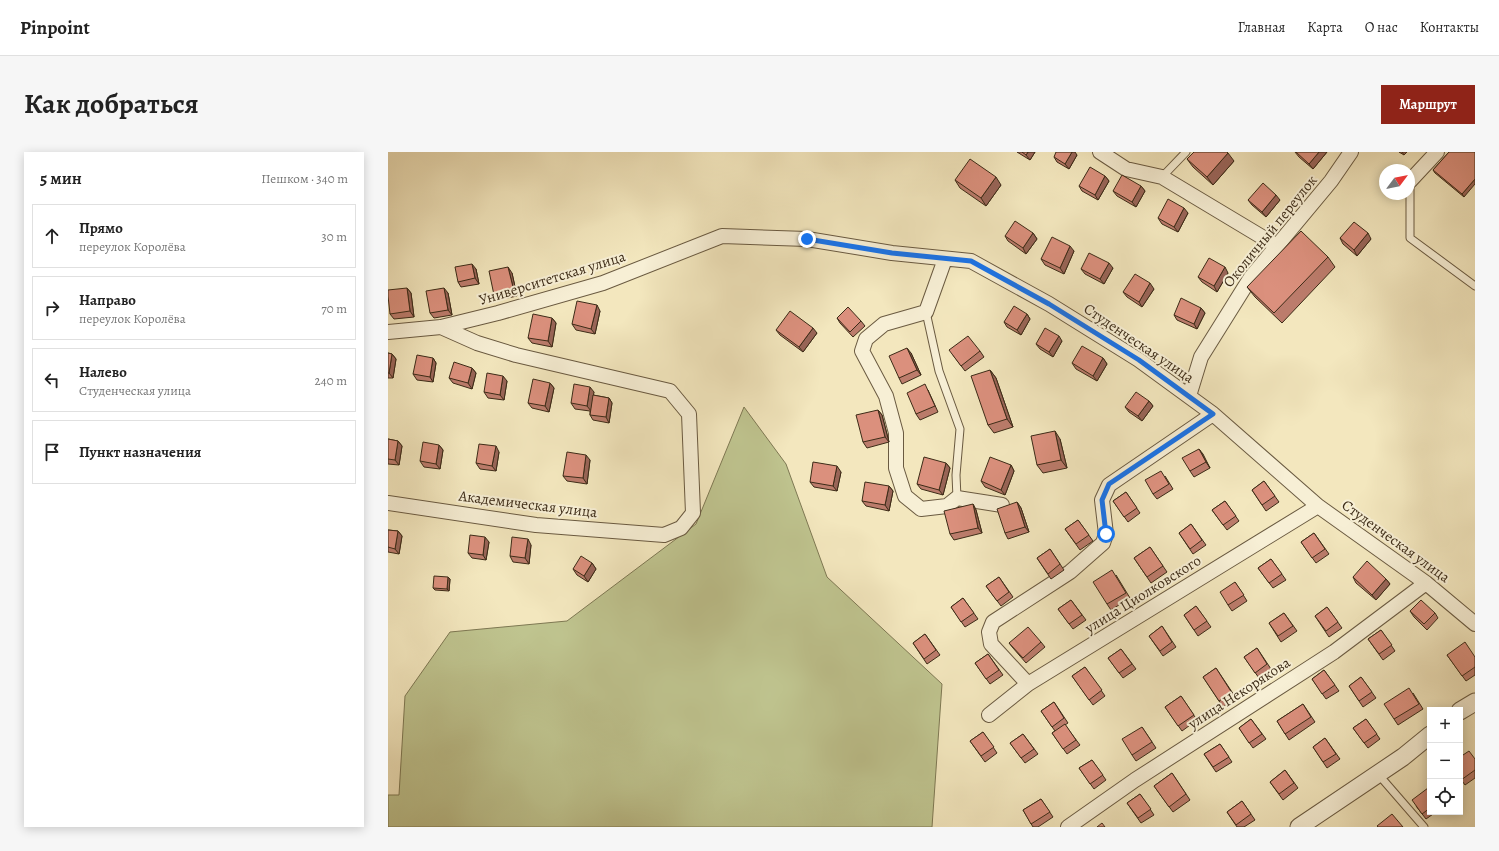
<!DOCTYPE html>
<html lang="ru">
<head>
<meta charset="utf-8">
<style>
	body { margin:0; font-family:Alegreya,serif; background:#f6f6f6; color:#222 }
	.controls { position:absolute; right:12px; bottom:12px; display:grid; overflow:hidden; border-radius:0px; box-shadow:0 2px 10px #0003 }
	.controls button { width:36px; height:36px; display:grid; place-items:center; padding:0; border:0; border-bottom:1px solid #e0e0e0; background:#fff; color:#222; font:20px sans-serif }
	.compass { position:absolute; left:991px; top:12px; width:36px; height:36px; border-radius:50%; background:#fff; box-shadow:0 2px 10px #0003; rotate:58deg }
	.stop { position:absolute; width:12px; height:12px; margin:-9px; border:3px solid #1a73e8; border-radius:50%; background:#fff }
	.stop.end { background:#1a73e8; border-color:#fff; box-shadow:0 1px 4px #0008 }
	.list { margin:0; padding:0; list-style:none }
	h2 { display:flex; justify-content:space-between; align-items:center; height:52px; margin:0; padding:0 16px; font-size:17px }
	h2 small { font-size:13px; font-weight:400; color:#767676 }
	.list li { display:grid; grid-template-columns:26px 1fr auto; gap:12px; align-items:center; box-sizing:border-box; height:64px; margin:0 8px 8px; padding:0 8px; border:1px solid #e0e0e0; border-radius:0px }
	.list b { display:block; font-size:15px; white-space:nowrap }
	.list p { margin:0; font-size:13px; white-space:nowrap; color:#767676 }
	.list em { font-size:13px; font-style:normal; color:#767676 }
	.icon { flex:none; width:22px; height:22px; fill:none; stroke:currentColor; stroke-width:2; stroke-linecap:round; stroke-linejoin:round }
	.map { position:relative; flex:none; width:1087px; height:675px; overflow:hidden; border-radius:0px }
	header { display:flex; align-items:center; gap:24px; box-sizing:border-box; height:56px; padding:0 20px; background:#fff; border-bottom:1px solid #e0e0e0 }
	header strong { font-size:19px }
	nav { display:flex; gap:22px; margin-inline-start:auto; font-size:14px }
	.intro { display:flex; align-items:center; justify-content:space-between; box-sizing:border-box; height:96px; padding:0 24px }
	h1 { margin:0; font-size:28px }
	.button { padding:10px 18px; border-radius:0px; background:#8f2418; color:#fff; font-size:14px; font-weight:700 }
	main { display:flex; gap:24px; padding:0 24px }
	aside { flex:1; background:#fff; border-radius:0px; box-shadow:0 2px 10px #0003 }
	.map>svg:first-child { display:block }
	.green { fill:#bfc48f; stroke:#7e7853 }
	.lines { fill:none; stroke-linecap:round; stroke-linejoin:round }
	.service-casing { stroke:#6a5a41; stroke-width:9 }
	.minor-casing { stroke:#6a5a41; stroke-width:16 }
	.tertiary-casing { stroke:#6a5a41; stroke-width:19 }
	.service { stroke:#f7efd5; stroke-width:7 }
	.minor { stroke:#f7efd5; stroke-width:14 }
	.tertiary { stroke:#f7efd5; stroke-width:17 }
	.wall { fill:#bc7c6c; stroke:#3c2b17 }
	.shaded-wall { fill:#996558; stroke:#3c2b17 }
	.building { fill:#db907d; stroke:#3c2b17 }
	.route { stroke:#1a73e8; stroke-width:5 }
	.labels { text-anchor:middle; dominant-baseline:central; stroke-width:4; stroke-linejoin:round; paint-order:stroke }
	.street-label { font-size:15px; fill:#3c2b17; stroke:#f7efd5 }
</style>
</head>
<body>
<header>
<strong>Pinpoint</strong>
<nav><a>Главная</a><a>Карта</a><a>О нас</a><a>Контакты</a></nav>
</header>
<div class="intro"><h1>Как добраться</h1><a class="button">Маршрут</a></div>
<main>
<aside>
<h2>5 мин<small>Пешком · 340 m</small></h2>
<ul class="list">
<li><svg class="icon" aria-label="ahead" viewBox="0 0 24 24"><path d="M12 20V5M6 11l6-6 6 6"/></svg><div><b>Прямо</b><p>переулок Королёва</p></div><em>30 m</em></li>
<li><svg class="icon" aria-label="right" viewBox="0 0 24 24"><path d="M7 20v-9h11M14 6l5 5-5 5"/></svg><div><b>Направо</b><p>переулок Королёва</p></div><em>70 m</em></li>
<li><svg class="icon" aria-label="left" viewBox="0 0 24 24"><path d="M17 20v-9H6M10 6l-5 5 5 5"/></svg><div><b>Налево</b><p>Студенческая улица</p></div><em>240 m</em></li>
<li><svg class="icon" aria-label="arrive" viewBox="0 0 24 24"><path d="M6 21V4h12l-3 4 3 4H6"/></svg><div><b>Пункт назначения</b></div></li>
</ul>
</aside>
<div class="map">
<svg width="1087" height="675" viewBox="0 0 1087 675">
	<rect width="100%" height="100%" fill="#f3e7be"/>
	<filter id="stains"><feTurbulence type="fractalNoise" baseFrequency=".005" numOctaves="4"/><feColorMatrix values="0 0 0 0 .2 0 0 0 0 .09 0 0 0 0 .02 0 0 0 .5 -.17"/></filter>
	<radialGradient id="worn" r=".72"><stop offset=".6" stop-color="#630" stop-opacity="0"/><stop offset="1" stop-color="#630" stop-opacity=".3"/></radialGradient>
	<path class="green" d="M356 255 398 312 439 425 554 532 544 675H0V643H11L17 544 62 480 179 469 308 372Z"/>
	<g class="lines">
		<defs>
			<path id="service" d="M774 25 798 0
				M1022 29V86L1087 134
				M538 160 551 219 572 277 568 323 569 346
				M990 622 1036 675"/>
			<path id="minor" d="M712 0 738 17 774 25 889 94
				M1022 29 1049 0
				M557 107 538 160 496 172 478 187 474 199 498 244 508 281V316L517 344 533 357 559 354 569 346 614 353
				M0 180 53 175 110 161 215 131 334 84 419 87 504 101 583 109 661 152 751 208 825 262 930 354 1038 431 1087 472
				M801 244 813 205 863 125 943 29 963 0
				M0 351 148 373 276 383 293 376 305 361 301 262 282 239 128 203 89 191 53 175
				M640 532 603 492 601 480 605 470 682 420 715 391 718 382 714 348 721 333 825 262
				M601 563 640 532 930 354
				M680 675 747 628 946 500 1038 431"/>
			<path id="tertiary" d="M1072 559 1087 550
				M911 675 1015 605 1042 583"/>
		</defs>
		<use href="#service" class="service-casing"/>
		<use href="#minor" class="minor-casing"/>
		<use href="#tertiary" class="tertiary-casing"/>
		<use href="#service" class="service"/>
		<use href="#minor" class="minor"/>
		<use href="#tertiary" class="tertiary"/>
	</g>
	<path class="wall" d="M629 0H647L642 8Z
		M907 0H939L925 17 911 5Z
		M1011 0H1019L1016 3Z
		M1061 0 1076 45 1047 21 1045 18Z
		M689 3 681 17 669 10 666 5Z
		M799 7 846 9 825 33 805 15Z
		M717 24 721 29 710 48 694 39 691 34Z
		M567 28 613 33 598 54 572 36Z
		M753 34 757 39 748 55 729 44 725 39Z
		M860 48H892L878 65 864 53Z
		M800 61 790 80 774 72 770 66Z
		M645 81 649 87 638 102 620 89 617 84Z
		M952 86 983 87 969 104 955 92Z
		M686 99 676 122 657 113 653 107Z
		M940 105 947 115 894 171 867 145 859 135Z
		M725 116 716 132 697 122 693 117Z
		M88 117 91 132 73 135 70 130Z
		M124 121 129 144 110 148 106 143Z
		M840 121 829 140 814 130 810 125Z
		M19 136 23 141 26 165 6 167 2 162Z
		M766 137 754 155 739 145 735 140Z
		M60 141 64 163 46 166 42 161Z
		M813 156 817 161 809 177 789 168 786 163Z
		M212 159 207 182 188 178 184 172Z
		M639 162 642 167 633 183 619 175 616 170Z
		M164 166 168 171 164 195 144 191 140 186Z
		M449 166 473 169 477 174 465 185 452 171Z
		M388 178 429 181 415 200 392 183Z
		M674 189 665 205 652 197 648 192Z
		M592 199 596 205 577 219 565 203Z
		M0 201 4 202 8 207 5 226H0Z
		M523 201 533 223 514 232 511 226Z
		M45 206 48 211 45 230 29 228 25 222Z
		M715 206 719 212 709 229 688 217 684 211Z
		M84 216 88 221 84 237 65 231 61 226Z
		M602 218 608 226 625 275 606 281 600 273Z
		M119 229 116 248 100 246 96 240Z
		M162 231 166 236 161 260 144 256 140 251Z
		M540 238 550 260 532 268 528 262Z
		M206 240 205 243 221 246 224 251 221 271 205 268 202 263V259L187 257 183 251Z
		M761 249 765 254 754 269 741 260 737 255Z
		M490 258 494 263 501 290 479 296 475 290Z
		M0 287 10 289 14 294 11 313 0 312Z
		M672 287 679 316 655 321 649 313Z
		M51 293 55 298 52 317 36 315 32 309Z
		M811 297 822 316 806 325 802 319Z
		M111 300 108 319 92 317 88 311Z
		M202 308 199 332 179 329 175 324Z
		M558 311 562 316 555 343 533 337 529 332Z
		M623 313 626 319 617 343 597 335 593 329Z
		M453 320 449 339 426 335 422 330Z
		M777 324 785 337 769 347 765 342Z
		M876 329 891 350 878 359 864 338Z
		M501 334 505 339 501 359 478 354 474 349Z
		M738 340 752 361 740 370 725 349Z
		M837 349 851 369 839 378 824 358Z
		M629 350 633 356 641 380 620 387 617 381Z
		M585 352 588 358 594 381 566 388 562 382Z
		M690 368 705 389 692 398 677 377Z
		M803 372 818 393 805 402 791 381Z
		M0 378 10 379 14 384 11 402 0 400Z
		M926 381 941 402 928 411 913 390Z
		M101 390 98 408 84 406 80 401Z
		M143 393 141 412 125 410 122 404Z
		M762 395 779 420 763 431 746 406Z
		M662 397 676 418 663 427 649 406Z
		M883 407 898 428 885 436 870 416Z
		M204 411 208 417 200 430 189 423 185 417Z
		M728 423 742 446 723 458 719 452Z
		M611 425 625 445 613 454 598 434Z
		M965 425 998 427 1002 432 988 448 968 431Z
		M62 427 61 439 47 438 45 436Z
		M847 430 859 449 844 459 840 453Z
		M575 446 590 467 577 475 563 455Z
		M683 448 698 468 685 477 670 457Z
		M808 454 823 475 810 484 796 463Z
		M939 455 954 476 941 485 927 464Z
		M1022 459 1047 461 1050 466 1039 478 1026 465Z
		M896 461 909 479 893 490 881 471Z
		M774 474 788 495 775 504 761 484Z
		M993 478 1007 499 995 508 980 487Z
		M537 482 552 503 539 512 525 491Z
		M653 490 657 495 638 511 625 496 621 491Z
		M869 496 883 517 871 526 856 505Z
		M733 497 748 517 735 526 720 506Z
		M600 502 615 523 602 532 587 511Z
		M1059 503 1087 505V523L1078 529Z
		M697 515 717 544 705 553 684 524Z
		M828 516 848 546 835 555 815 525Z
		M936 518 951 539 938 547 924 527Z
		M973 525 988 546 975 555 961 534Z
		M1025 541 1035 557 1010 573 1006 567Z
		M793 544 809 568 794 579 777 555Z
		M666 550 680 571 677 573 692 593 679 602 664 581 667 579 653 559Z
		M915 552 927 570 901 588 889 569Z
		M863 567 878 587 865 596 851 576Z
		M978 567 992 587 980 596 965 576Z
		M754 575 768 596 748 609 744 603Z
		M595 580 609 601 597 610 582 589Z
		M635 582 650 602 637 611 622 591Z
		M937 586 952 607 939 616 925 595Z
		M832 592 844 610 828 620 816 602Z
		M1087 607V626L1077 633 1072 626Z
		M704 608 718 628 706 637 691 616Z
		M897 618 910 636 895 648 882 630Z
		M784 621 802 648 785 660 766 634Z
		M1042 638V660H1048L1038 667 1028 654Z
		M752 642 766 663 753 671 739 651Z
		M653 647 665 665 650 675H645L635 658Z
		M854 649 867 668 856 675H849L839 660Z"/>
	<path class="shaded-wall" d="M640 0H647L642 8 638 3Z
		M684 0H687L689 3 681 17 677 12Z
		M931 0H939L925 17 921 12Z
		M1014 0H1019L1016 3Z
		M840 1 846 9 825 33 819 25Z
		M717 24 721 29 710 48 707 43Z
		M608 25 613 33 598 54 593 46Z
		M1087 27V32L1076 45 1074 42Z
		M753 34 757 39 748 55 744 50Z
		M888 43 892 48 878 65 874 60Z
		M796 56 800 61 790 80 786 75Z
		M645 81 649 87 638 102 635 96Z
		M980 81 983 87 969 104 966 98Z
		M682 94 686 99 676 122 672 116Z
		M721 111 725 116 716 132 712 127Z
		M84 112 88 117 91 132 87 126Z
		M120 115 124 121 129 144 126 139Z
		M837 115 840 121 829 140 826 134Z
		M762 131 766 137 754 155 751 150Z
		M19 136 23 141 26 165 22 159Z
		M56 136 60 141 64 163 60 158Z
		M209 153 212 159 207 182 203 177Z
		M813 156 817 161 809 177 806 172Z
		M639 162 642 167 633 183 629 178Z
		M164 166 168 171 164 195 160 189Z
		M425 176 429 181 415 200 411 195Z
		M671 184 674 189 665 205 661 200Z
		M519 196 523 201 533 223 529 218Z
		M4 202 8 207 5 226 1 221Z
		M45 206 48 211 45 230 42 225Z
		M715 206 719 212 709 229 705 224Z
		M84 216 88 221 84 237 80 231Z
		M602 218 608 226 625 275 619 267Z
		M115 224 119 229 116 248 112 243Z
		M162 231 166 236 161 260 157 254Z
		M202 235 206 240 203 259 199 254Z
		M221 246 224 251 221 271 218 265Z
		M761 249 765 254 754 269 750 264Z
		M490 258 494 263 501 290 497 285Z
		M667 279 672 287 679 316 673 308Z
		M10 289 14 294 11 313 7 308Z
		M51 293 55 298 52 317 48 312Z
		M108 294 111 300 108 319 104 314Z
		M811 297 815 302 822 316 818 310Z
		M198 303 202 308 199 332 195 326Z
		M558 311 562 316 555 343 551 338Z
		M623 313 626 319 617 343 613 338Z
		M449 314 453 320 449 339 445 334Z
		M501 334 505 339 501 359 497 353Z
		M629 350 633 356 641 380 637 375Z
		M585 352 588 358 594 381 590 376Z
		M10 379 14 384 11 402 7 397Z
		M97 385 101 390 98 408 95 403Z
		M140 387 143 393 141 412 137 406Z
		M204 411 208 417 200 430 196 424Z
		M60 425 62 427 61 439 59 437Z
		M998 427 1002 432 988 448 984 443Z"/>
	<path class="building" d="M634 0H640L638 3Z
		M668 0H684L677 12 666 5Z
		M806 0H839L840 1 819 25 799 7Z
		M908 0H931L921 12Z
		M1061 0H1087V27L1074 42 1045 18Z
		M582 7 608 25 593 46 567 28Z
		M702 15 717 24 707 43 691 34Z
		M734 23 753 34 744 50 725 39Z
		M875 31 888 43 874 60 860 48Z
		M780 47 796 56 786 75 770 66Z
		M627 69 645 81 635 96 617 84Z
		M966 70 980 81 966 98 952 86Z
		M913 79 940 105 886 161 859 135Z
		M664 85 682 94 672 116 653 107Z
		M701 101 721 111 712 127 693 117Z
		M821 106 837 115 826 134 810 125Z
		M84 112 87 126 70 130 67 115Z
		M120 115 126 139 106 143 101 119Z
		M747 122 762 131 751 150 735 140Z
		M19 136 22 159 2 162 0 144V138Z
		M56 136 60 158 42 161 38 139Z
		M793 146 813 156 806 172 786 163Z
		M189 149 209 153 203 177 184 172Z
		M626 154 639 162 629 178 616 170Z
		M460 155 473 169 462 180 449 166Z
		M402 159 425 176 411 195 388 178Z
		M145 162 164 166 160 189 140 186Z
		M657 176 671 184 661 200 648 192Z
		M580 184 592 199 573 214 561 198Z
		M694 194 715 206 705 224 684 211Z
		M519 196 529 218 511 226 501 204Z
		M0 201 4 202 1 221H0Z
		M29 203 45 206 42 225 25 222Z
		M66 210 84 216 80 231 61 226Z
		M602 218 619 267 600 273 583 224Z
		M99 221 115 224 112 243 96 240Z
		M145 227 162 231 157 254 140 251Z
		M186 232 202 235 199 254 183 251Z
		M537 232 547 254 528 262 519 241Z
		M748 240 761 249 750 264 737 255Z
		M205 243 221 246 218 265 202 263Z
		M490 258 497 285 475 290 468 263Z
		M667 279 673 308 649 313 643 284Z
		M0 287 10 289 7 308 0 307Z
		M35 290 51 293 48 312 32 309Z
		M91 292 108 294 104 314 88 311Z
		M811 297 818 310 802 319 794 306Z
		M179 300 198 303 195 326 175 324Z
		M536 305 558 311 551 338 529 332Z
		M602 305 623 313 613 338 593 329Z
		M425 310 449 314 445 334 422 330Z
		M773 319 781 332 765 342 757 328Z
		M876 329 887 344 874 353 864 338Z
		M477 330 501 334 497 353 474 349Z
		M738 340 749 356 736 365 725 349Z
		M837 349 848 364 835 373 824 358Z
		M629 350 637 375 617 381 609 357Z
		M585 352 590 376 562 382 556 359Z
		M690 368 701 383 688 392 677 377Z
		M803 372 814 388 802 397 791 381Z
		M0 378 10 379 7 397 0 395Z
		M926 381 937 397 924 406 913 390Z
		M82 383 97 385 95 403 80 401Z
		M124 385 140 387 137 406 122 404Z
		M762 395 775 414 759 425 746 406Z
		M662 397 672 412 660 422 649 406Z
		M193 404 204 411 196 424 185 417Z
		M883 407 894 422 881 431 870 416Z
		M979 409 998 427 984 443 965 425Z
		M724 418 738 441 719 452 705 430Z
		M46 424 60 425 59 437 45 436Z
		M611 425 621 440 609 449 598 434Z
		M847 430 856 443 840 453 832 440Z
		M575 446 586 461 573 470 563 455Z
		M683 448 694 463 681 472 670 457Z
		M1033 448 1047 461 1036 472 1022 459Z
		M808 454 819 469 806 478 796 463Z
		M939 455 950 470 938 479 927 464Z
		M896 461 905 474 890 484 881 471Z
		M774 474 784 490 772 499 761 484Z
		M640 475 653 490 635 506 621 491Z
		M993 478 1004 493 991 502 980 487Z
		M537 482 548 498 536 507 525 491Z
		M1077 490 1087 505V515L1074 524 1059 503Z
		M869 496 879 512 867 521 856 505Z
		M733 497 744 512 731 521 720 506Z
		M600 502 611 518 598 527 587 511Z
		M697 515 714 538 701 548 684 524Z
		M828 516 844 541 831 549 815 525Z
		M936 518 947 533 934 542 924 527Z
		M973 525 984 540 971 549 961 534Z
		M1021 536 1031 552 1006 567 996 552Z
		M793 544 806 563 790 574 777 555Z
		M666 550 676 566 664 575 653 559Z
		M915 552 923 565 897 582 889 569Z
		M863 567 874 582 861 591 851 576Z
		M978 567 989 582 976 591 965 576Z
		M677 572 688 588 675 597 664 581Z
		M754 575 764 590 744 603 734 587Z
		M595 580 606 595 593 604 582 589Z
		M635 582 646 597 633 606 622 591Z
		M937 586 948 602 935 610 925 595Z
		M832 592 841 605 825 615 816 602Z
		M1081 599 1087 607V618L1073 628 1072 626V605Z
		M704 608 715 623 702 632 691 616Z
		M897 618 906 631 891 642 882 630Z
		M784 621 798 642 781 655 766 634Z
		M1040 636 1042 638V656L1034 662 1024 648Z
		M752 642 763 657 750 666 739 651Z
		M653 647 662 660 643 672 635 658Z
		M854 649 863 662 848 673 839 660Z
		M1004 662 1015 675H990L989 674Z
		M714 671 717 675H709Z"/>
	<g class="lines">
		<path class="route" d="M419 87 504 101 583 109 661 152 751 208 825 262 721 332 714 348 718 382"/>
	</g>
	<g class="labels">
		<g class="street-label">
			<text transform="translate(882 79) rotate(-51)">Околичный переулок</text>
			<text transform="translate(164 126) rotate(-17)">Университетская улица</text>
			<text transform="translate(751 191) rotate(34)">Студенческая улица</text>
			<text transform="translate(140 352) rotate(7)">Академическая улица</text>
			<text transform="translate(1008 389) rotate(36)">Студенческая улица</text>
			<text transform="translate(755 442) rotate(-32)">улица Циолковского</text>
			<text transform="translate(851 541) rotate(-33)">улица Некорякова</text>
		</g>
	</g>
	<rect width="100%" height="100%" filter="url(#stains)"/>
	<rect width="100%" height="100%" fill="url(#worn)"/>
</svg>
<div class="controls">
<button>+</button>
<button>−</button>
<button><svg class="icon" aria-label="locate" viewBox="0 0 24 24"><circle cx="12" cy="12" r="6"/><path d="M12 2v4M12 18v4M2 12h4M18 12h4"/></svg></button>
</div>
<svg class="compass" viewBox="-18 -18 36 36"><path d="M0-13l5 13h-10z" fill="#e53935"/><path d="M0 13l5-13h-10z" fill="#767676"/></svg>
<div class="stop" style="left:718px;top:382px"></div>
<div class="stop end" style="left:419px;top:87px"></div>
</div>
</main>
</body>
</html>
